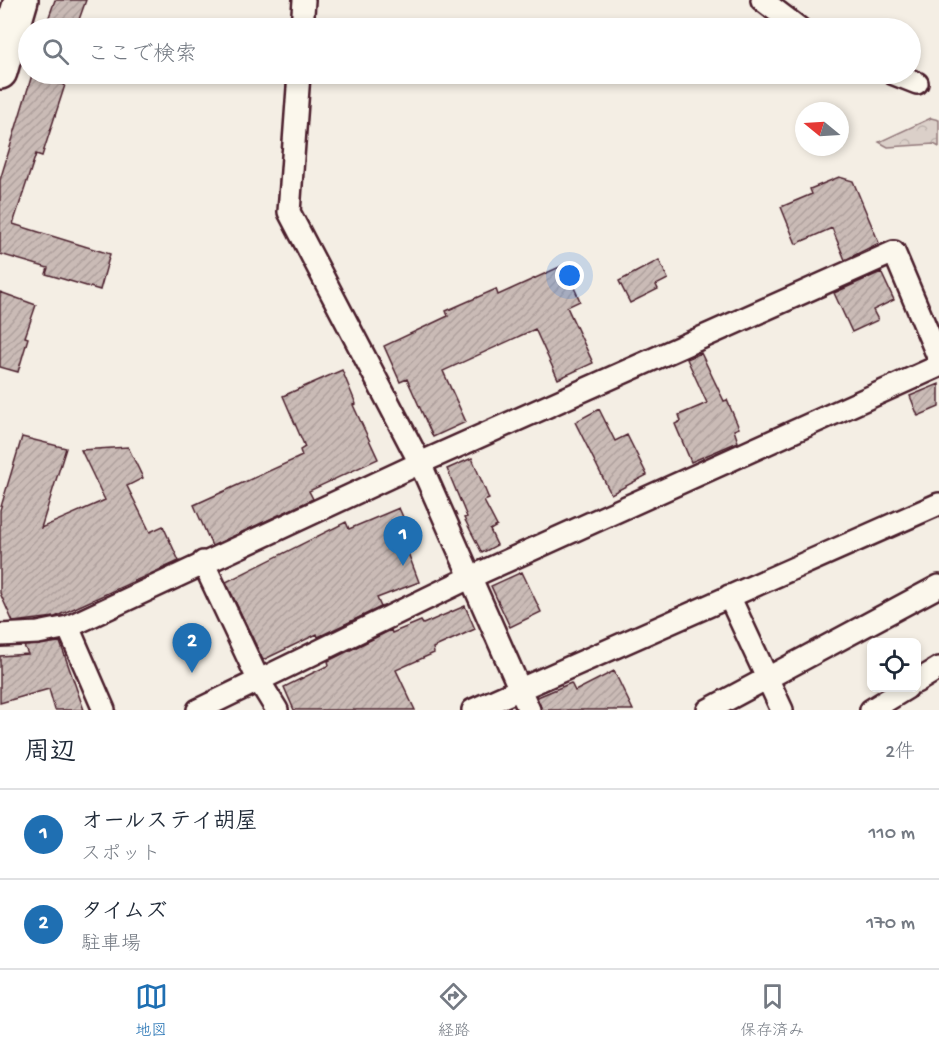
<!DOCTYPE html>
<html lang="ja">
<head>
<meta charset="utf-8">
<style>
	body { margin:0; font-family:"Gochi Hand","Klee One",sans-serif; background:#f6f6f7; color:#1f2937 }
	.controls { position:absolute; right:18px; bottom:18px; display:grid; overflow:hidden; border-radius:9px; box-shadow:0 3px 9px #0003 }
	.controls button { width:54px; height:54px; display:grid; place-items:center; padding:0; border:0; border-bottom:2px solid #e0e1e3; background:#fff; color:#1f2937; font:30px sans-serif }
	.compass { position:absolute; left:795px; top:102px; width:54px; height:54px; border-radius:50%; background:#fff; box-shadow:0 3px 9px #0003; rotate:288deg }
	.you { position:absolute; left:570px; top:276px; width:21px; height:21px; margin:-15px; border:4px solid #fff; border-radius:50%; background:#1a73e8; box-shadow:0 0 0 9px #1a73e833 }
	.badge { display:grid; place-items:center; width:39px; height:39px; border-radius:50%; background:#1f6fb2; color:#fff; font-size:20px; font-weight:700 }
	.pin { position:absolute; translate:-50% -50px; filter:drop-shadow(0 2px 3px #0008) }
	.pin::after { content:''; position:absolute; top:32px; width:21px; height:18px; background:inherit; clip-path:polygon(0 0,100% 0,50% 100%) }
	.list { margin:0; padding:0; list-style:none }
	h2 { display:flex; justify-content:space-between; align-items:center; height:78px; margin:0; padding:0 24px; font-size:26px }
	h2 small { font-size:20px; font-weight:400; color:#747a83 }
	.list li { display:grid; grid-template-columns:39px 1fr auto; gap:18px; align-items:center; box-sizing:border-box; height:90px; padding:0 24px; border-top:2px solid #e0e1e3 }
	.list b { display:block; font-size:22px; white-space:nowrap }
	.list p { margin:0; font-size:20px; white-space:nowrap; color:#747a83 }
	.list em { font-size:20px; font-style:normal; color:#747a83 }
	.icon { flex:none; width:33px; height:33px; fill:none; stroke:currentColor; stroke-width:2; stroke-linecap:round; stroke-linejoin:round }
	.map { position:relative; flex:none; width:939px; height:710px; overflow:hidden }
	.search { position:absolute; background:#fff; box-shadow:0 3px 9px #0003; left:18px; right:18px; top:18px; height:66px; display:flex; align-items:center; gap:15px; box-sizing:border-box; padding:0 21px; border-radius:33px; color:#747a83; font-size:22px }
	.sheet { height:258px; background:#fff }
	nav { display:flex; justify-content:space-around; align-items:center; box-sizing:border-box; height:84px; border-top:2px solid #e0e1e3; background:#fff; font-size:16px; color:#747a83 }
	nav a { display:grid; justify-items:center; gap:3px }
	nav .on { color:#1f6fb2 }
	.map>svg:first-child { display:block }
	.park { fill:url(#park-crowns); stroke:#92787a; stroke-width:1.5 }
	.building { fill:url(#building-hatch); stroke:#4a1f2b; stroke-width:1.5 }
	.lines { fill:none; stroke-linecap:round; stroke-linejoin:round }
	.street-casing { stroke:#4a1f2b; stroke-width:26 }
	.highway-casing { stroke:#4a1f2b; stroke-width:38 }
	.street { stroke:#fbf7ec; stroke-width:21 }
	.highway { stroke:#fbf7ec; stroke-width:33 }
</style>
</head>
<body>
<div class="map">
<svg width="939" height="710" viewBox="0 0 939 710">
	<defs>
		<pattern id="park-crowns" width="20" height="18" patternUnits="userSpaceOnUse" patternTransform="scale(1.5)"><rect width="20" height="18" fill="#dbd0c9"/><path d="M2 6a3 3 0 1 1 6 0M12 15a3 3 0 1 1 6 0" fill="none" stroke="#bdb2ad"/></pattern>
		<pattern id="building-hatch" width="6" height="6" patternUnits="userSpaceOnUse" patternTransform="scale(1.5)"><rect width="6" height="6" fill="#cabbb6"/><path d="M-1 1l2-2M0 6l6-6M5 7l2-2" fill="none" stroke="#afa09d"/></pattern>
	</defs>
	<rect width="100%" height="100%" fill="#f4eee4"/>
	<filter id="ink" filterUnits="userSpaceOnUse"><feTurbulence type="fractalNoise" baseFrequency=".0167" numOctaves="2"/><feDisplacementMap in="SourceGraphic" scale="12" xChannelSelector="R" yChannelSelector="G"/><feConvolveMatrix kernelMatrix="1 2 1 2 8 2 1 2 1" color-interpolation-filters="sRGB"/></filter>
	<g filter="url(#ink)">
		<path class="park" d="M931 118 939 120V147L934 144 888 147 879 142Z"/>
		<path class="building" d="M55 0H86L76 28H45Z
			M32 75 65 85 42 156 36 154 13 224 110 254 100 290 46 274 48 268 0 254V180Z
			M839 177 853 181 879 243 845 260 832 228 796 244 781 207 812 194 810 189Z
			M659 260 668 279 656 285 658 289 630 303 619 281Z
			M564 265 580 301 567 307 593 363 558 379 535 329 443 371 466 422 433 437 407 379 400 382 384 346 448 316 446 311 496 289 498 295Z
			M881 272 894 300 873 310 878 320 852 332 834 293Z
			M0 292 36 305 25 337 28 338 18 372 0 367Z
			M701 353 724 401 727 400 739 428 734 430 738 442 691 462 675 424 681 421 679 415 707 403 687 359Z
			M342 370 356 404 353 405 378 459 309 491 313 499 212 546 194 505 302 456 300 450 305 447 283 396Z
			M939 384V407L918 416 910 396Z
			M599 409 615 441 627 435 647 475 611 494 575 422Z
			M22 437 66 448 41 528 105 500 81 450 128 447 143 478 127 486 150 532 163 526 179 561 55 617 13 622 0 593V510Z
			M472 458 489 499 484 501 497 526 490 530 497 545 482 553 464 518 467 517 447 469Z
			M399 508 407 526 399 529 419 582 377 598 381 607 318 637 317 634 263 660 226 582 346 522 349 529Z
			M522 572 541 612 510 627 491 586Z
			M465 606 475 629 433 648 434 653 396 670 415 710H294L284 687 329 665 328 661 391 630 392 633 421 621 423 624Z
			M60 642 84 710H55L49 689 0 703V656L28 654 24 646Z
			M614 671 633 710H542L537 698 540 696 571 683 575 691Z"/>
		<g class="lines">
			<defs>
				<path id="street" d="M762 0 799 28
					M302 28 304 0
					M299 74 289 212 420 463 529 710
					M894 74 917 83
					M203 562 258 679 277 710
					M729 596 782 710
					M68 627 104 710
					M0 635 38 633 68 627 420 463 894 252 939 359
					M916 682 939 668
					M198 710 471 577 939 366
					M473 710 939 504
					M708 710 939 586
					M871 710 907 688"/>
				<path id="highway" d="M0 72 21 0"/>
			</defs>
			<use href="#street" class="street-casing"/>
			<use href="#highway" class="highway-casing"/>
			<use href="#street" class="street"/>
			<use href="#highway" class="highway"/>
		</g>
	</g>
</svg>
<div class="controls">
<button><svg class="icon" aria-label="locate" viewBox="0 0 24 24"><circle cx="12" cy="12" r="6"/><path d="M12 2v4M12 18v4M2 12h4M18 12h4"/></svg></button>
</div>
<svg class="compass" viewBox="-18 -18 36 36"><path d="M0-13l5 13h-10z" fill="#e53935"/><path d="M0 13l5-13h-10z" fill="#747a83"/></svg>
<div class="you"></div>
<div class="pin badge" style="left:403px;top:566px">1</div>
<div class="pin badge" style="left:192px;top:673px">2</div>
<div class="search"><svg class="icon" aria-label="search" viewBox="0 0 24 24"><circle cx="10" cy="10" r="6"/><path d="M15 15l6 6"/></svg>ここで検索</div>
</div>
<section class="sheet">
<h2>周辺<small>2件</small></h2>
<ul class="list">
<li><span class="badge">1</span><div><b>オールステイ胡屋</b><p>スポット</p></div><em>110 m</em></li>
<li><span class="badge">2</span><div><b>タイムズ</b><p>駐車場</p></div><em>170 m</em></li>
</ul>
</section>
<nav>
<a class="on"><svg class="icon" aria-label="map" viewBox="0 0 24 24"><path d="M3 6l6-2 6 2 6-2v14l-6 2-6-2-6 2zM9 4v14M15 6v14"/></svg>地図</a>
<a><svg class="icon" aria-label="directions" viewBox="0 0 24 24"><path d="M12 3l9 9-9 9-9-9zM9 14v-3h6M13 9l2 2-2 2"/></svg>経路</a>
<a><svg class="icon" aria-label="saved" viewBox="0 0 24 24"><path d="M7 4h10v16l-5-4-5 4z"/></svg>保存済み</a>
</nav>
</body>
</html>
